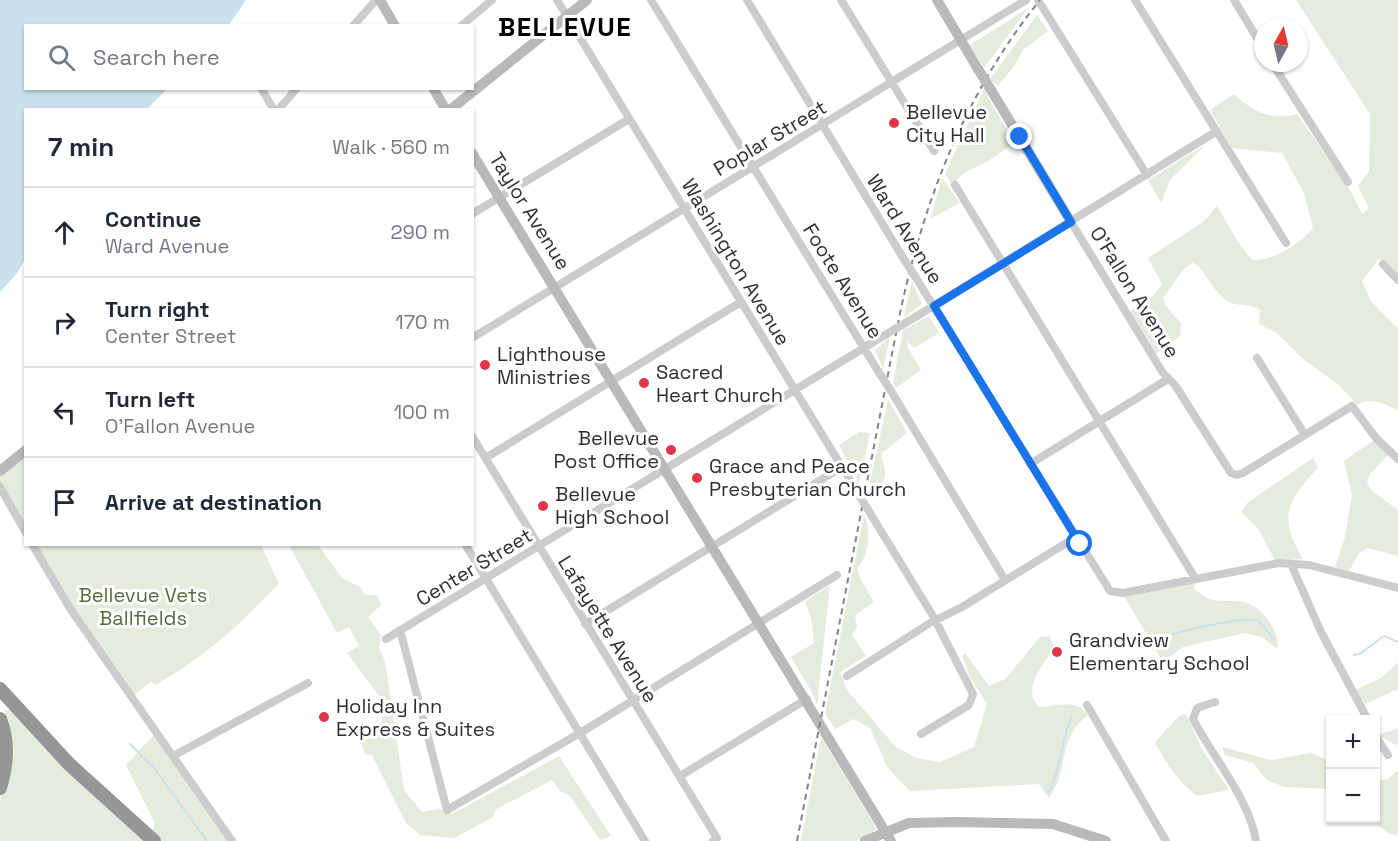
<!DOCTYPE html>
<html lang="en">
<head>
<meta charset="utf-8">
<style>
	body { margin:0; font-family:"Space Grotesk",sans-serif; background:#f2f2f3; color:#1f2937 }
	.controls { position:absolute; right:18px; bottom:18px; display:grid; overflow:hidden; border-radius:0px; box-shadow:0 2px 4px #0004 }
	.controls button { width:54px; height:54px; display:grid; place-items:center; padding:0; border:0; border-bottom:2px solid #e0e1e3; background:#fff; color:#1f2937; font:30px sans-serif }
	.compass { position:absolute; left:1254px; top:18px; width:54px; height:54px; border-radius:50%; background:#fff; box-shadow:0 2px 4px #0004; rotate:8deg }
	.stop { position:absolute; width:18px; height:18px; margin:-14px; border:4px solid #1a73e8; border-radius:50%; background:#fff }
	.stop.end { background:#1a73e8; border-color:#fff; box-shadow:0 2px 6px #0008 }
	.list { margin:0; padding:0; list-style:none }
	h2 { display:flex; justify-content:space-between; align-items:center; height:78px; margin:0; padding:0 24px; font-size:26px }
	h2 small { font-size:20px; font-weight:400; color:#747a83 }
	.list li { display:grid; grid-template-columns:39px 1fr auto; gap:18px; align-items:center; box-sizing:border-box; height:90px; padding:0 24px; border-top:2px solid #e0e1e3 }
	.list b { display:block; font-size:22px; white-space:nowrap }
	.list p { margin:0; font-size:20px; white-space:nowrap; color:#747a83 }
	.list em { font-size:20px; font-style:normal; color:#747a83 }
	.icon { flex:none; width:33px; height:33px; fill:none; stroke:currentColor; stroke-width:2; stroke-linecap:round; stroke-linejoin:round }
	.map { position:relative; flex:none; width:1398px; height:841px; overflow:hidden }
	.search { position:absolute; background:#fff; box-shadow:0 2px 4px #0004; left:24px; top:24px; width:450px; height:66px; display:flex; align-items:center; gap:15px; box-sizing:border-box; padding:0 21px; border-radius:0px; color:#747a83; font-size:22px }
	.panel { position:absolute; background:#fff; box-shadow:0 2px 4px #0004; left:24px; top:108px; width:450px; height:438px; border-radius:0px }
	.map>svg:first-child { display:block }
	.green { fill:#e6ecdd }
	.water { fill:#cae0eb }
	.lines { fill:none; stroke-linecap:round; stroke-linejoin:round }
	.stream { stroke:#cae0eb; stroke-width:2 }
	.street { stroke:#ccc; stroke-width:8 }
	.secondary { stroke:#b9b9b9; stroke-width:10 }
	.highway { stroke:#969696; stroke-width:14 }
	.rail { stroke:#848484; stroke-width:2; stroke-dasharray:6 4.5; stroke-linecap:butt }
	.street-bridge { stroke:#ccc; stroke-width:8 }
	.secondary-bridge { stroke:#b9b9b9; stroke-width:10 }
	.route { stroke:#1a73e8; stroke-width:8 }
	.poi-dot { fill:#e13649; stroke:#fff; stroke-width:2 }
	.labels { text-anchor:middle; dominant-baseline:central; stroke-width:6; stroke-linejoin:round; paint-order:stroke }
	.poi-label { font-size:20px; fill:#2f2f2f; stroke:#fff; text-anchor:start }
	.street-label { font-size:20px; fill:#2f2f2f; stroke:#fff }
	.park-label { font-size:20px; fill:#546a3d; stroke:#fff }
	.district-label { font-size:26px; font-weight:bold; letter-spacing:1.5px; fill:#000; stroke:#fff }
</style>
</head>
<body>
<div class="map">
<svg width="1398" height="841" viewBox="0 0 1398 841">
	<rect width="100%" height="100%" fill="#fff"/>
	<path class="green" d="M1296 0H1398V274L1384 260H1378L1362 281 1371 301 1398 329V411C1384 403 1371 397 1357 405L1339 385 1303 359 1277 333 1259 324 1260 310C1249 302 1234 308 1224 299 1212 289 1207 273 1193 262L1183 270 1163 298 1165 305 1181 323 1180 336 1156 354 1130 311 1152 297 1162 284 1148 258 1203 222 1217 206 1238 242 1252 260C1274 262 1299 244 1313 228L1304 193 1282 153 1232 148 1210 110 1234 94C1253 112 1272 121 1297 114L1352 193 1362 214 1369 208 1358 186 1369 171 1370 114Z
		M1028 8 984 68 970 45Z
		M1037 15 1048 31 1023 50 1015 65 998 86 990 79Z
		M984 89 1014 143 988 161 964 173 952 184 945 174Z
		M1206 144 1170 180 1161 203 1148 180Z
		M942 178 960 203 930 219Z
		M912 281 922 304 904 317Z
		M929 316 939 333 914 348 908 342 907 346 921 370 896 388 893 382 903 330Z
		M890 337 883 369 875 350Z
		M888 399 907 433 882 453 881 457C890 477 884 483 871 499L867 496Z
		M859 432 870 433 859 483 839 445Z
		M1374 440 1388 455 1370 474 1367 482 1372 491 1398 510V556L1368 548 1359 553 1349 571 1335 567 1345 537 1352 495 1344 461Z
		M25 450V533L0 487V471Z
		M1313 458 1318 468C1286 502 1278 517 1303 559L1275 560 1258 529 1241 512 1247 503Z
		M864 514C871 529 870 556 857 568L860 578 874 602 855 615 857 627 852 635 866 656 840 672 847 690 895 746 916 758 940 762 974 747 987 704 970 677 962 656 965 653 989 686 1005 679 1040 637 1050 636 1054 648C1043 665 1021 689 1039 707 1057 706 1077 698 1088 715 1056 739 1070 770 1049 798L1039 784 910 791 887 767 870 728 854 719 835 729 825 713Z
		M32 545H261L279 584C242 623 202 659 155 685L151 681 133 696Z
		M289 545H318L341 577 360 587 365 595H377L381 605 368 617 381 635 379 648 385 661 404 790 422 812 439 809 452 814 559 756 611 836 600 840 569 795 561 792 552 780 495 810 493 817 454 838 420 835 406 823 372 755 365 754 359 737 382 724V700L347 653 359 646 349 627 337 633Z
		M1195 583 1194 589C1199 592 1205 597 1210 599 1220 602 1232 600 1243 602 1261 605 1278 629 1278 646L1276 648 1262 637 1245 633 1183 647 1163 662 1124 596Z
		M830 585 817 705 813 694 791 657 814 643 811 618 805 601Z
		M1398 662V689L1365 704 1356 690 1381 678Z
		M4 710H10L147 841H0V801L10 774 14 752Z
		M1186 714 1202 749 1229 790 1197 796C1178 781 1166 764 1155 742L1179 716Z
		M1398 728V746L1378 735Z
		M157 731 232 841H150L155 823 126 765Z
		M821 737 877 829 857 841H801Z
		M1222 747 1271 760 1311 753 1330 761V789L1284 787 1267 780 1253 763 1225 755Z
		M1398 770V835C1387 836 1380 826 1373 819L1376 818V781L1388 779Z"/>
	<path class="water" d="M0 0H246L229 25 26 26V88L167 89 147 109 26 110 25 259 18 272 0 292Z"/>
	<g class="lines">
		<path class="stream" d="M1173 634C1187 630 1248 615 1258 621 1263 625 1269 634 1274 639
			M1354 655 1361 653 1384 636 1398 642
			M130 744 154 768 207 841
			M1049 792C1061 768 1061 742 1071 718"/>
		<path class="street" d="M557 0 856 490
			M651 0 878 371
			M747 0 902 256
			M841 0 934 151
			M1038 0 1147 175
			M1135 0 1286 243
			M1234 0 1263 48
			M353 26 376 0
			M461 26 492 0
			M1272 63 1348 182
			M261 88 274 110
			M278 110 297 88
			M955 185 1195 578
			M472 214 629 119
			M1071 222 1163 373 1175 385 1231 473 1237 475 1243 473 1352 406 1376 438 1398 459
			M1383 264 1398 280
			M916 278 1110 591 1123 593 1279 563 1309 565 1398 588
			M917 316 1217 131
			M472 338 1026 0
			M1257 358 1305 435
			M891 391 1005 580
			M472 436 717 838 713 841
			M487 457 741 302
			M1030 464 1168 379
			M0 487 26 533
			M870 513 933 616 973 694 969 705 921 734
			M32 544 71 610 232 841
			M465 544 645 841
			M1291 564 1321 632 1368 720
			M585 624 842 467
			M400 630 447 810 580 733 837 575
			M386 639 885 335
			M847 676 930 623 962 607 1076 537
			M1215 702 1197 708 1193 719C1212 756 1250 800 1256 841
			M1087 705 1166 841
			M1376 737 1388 755
			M173 756 308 683
			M680 776 807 699"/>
		<path class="secondary" d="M380 0 395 26
			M937 0 978 69
			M433 88 446 110
			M991 90 1071 222
			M450 110 587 0
			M472 153 891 841
			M0 471 26 450
			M865 841 909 823 957 822 1053 824 1106 841"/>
		<path class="highway" d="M0 689 69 764 154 841
			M0 719C9 742 7 764 0 788"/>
		<path class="rail" d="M797 841 899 318C923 202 965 93 1040 0"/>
		<path class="street-bridge" d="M902 256 916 278
			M885 335 917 316
			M878 371 891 391
			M856 490 870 513"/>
		<path class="secondary-bridge" d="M978 69 991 90"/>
	</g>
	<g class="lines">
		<path class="route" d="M1020 137 1071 222 934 306 1080 544"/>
	</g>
	<g class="poi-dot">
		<circle cx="894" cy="123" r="6"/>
		<circle cx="485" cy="365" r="6"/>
		<circle cx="644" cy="383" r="6"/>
		<circle cx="671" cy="450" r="6"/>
		<circle cx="697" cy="478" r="6"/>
		<circle cx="543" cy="506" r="6"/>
		<circle cx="1057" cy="652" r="6"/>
		<circle cx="324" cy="717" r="6"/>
	</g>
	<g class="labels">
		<g class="poi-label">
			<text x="906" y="112">Bellevue<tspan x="906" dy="23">City Hall</tspan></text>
			<text x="497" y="354">Lighthouse<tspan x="497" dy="23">Ministries</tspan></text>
			<text x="656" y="372">Sacred<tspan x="656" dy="23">Heart Church</tspan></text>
			<text x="659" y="438" text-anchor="end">Bellevue<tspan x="659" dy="23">Post Office</tspan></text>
			<text x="709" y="466">Grace and Peace<tspan x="709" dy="23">Presbyterian Church</tspan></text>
			<text x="555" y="494">Bellevue<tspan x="555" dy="23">High School</tspan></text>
			<text x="1069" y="640">Grandview<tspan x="1069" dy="23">Elementary School</tspan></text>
			<text x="336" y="706">Holiday Inn<tspan x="336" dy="23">Express &amp; Suites</tspan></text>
		</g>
		<g class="street-label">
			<text transform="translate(770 138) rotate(-31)">Poplar Street</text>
			<text transform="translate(530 211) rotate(58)">Taylor Avenue</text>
			<text transform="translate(905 229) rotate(58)">Ward Avenue</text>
			<text transform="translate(736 262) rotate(59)">Washington Avenue</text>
			<text transform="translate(843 281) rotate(58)">Foote Avenue</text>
			<text transform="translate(1135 292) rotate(58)">O’Fallon Avenue</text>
			<text transform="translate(474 567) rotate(-31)">Center Street</text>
			<text transform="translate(608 629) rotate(58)">Lafayette Avenue</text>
		</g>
		<g class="park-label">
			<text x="143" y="595">Bellevue Vets<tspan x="143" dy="23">Ballfields</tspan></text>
		</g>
		<g class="district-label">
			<text x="565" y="27">BELLEVUE</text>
		</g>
	</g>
</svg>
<div class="controls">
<button>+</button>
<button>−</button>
</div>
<svg class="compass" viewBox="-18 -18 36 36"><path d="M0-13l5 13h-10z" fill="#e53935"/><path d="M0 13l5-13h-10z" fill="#747a83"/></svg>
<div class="stop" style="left:1080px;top:544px"></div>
<div class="stop end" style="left:1020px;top:137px"></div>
<div class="search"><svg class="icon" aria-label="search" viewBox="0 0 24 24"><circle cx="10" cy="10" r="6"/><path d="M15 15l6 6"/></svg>Search here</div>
<section class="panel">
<h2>7 min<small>Walk · 560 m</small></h2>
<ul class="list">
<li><svg class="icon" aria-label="ahead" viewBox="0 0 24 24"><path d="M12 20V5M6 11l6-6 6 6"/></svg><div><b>Continue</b><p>Ward Avenue</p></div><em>290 m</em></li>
<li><svg class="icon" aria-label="right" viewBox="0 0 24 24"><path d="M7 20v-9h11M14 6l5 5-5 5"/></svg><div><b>Turn right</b><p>Center Street</p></div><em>170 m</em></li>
<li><svg class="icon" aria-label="left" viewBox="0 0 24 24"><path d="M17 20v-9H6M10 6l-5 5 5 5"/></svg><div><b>Turn left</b><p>O’Fallon Avenue</p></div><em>100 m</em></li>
<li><svg class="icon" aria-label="arrive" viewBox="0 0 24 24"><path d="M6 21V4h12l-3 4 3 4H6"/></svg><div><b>Arrive at destination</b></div></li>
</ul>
</section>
</div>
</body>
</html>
